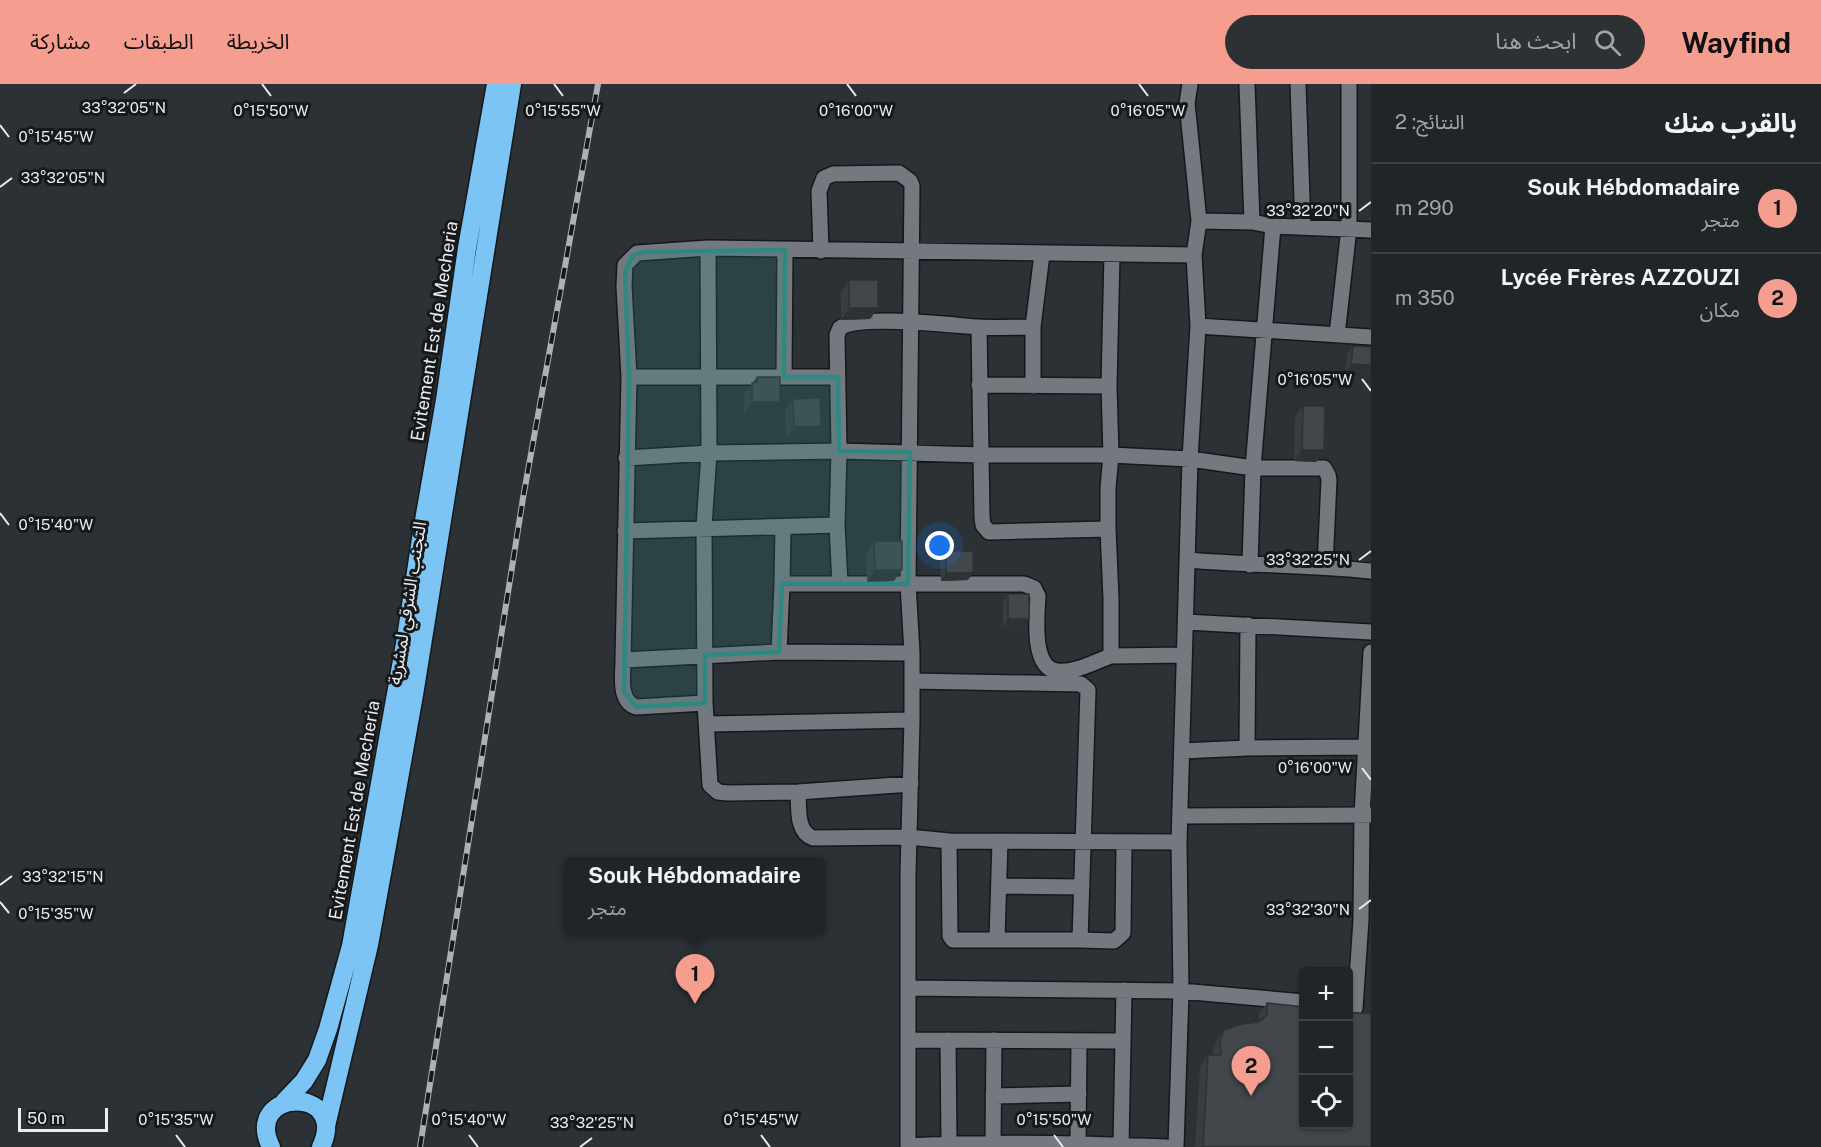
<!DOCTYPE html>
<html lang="ar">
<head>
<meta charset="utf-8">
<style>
	body { margin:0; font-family:"Public Sans","Noto Sans Arabic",sans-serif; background:#2d3134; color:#f1f3f6; direction:rtl }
	.controls { position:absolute; right:18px; bottom:18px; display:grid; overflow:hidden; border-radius:6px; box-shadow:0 2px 4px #0004 }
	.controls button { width:54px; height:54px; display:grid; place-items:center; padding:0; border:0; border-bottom:2px solid #3d4245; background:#202528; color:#f1f3f6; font:30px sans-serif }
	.scale { position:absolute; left:18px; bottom:15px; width:90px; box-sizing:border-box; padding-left:6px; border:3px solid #eaedf0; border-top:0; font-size:16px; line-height:21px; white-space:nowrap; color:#eaedf0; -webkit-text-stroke:4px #16181a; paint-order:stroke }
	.you { position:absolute; left:940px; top:462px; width:21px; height:21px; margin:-15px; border:4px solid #fff; border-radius:50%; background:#1a73e8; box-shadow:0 0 0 9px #1a73e833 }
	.badge { display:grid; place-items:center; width:39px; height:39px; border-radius:50%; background:#f59d8f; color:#111; font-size:20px; font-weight:700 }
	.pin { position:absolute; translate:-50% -50px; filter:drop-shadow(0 2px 3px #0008) }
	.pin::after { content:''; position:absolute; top:32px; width:21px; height:18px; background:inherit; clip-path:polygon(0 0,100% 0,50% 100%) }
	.popup { position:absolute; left:564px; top:773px; width:261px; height:78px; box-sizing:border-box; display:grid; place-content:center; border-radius:6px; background:#202528; filter:drop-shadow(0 2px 4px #0005); font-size:20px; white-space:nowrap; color:#a2a5a8 }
	.popup b { font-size:22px; color:#f1f3f6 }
	.popup::after { content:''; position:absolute; left:50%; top:100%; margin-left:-12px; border:12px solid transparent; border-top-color:#202528 }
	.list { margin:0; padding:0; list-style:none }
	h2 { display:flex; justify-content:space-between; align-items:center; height:78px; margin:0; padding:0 24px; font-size:26px }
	h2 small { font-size:20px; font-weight:400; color:#a2a5a8 }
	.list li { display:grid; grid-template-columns:39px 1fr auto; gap:18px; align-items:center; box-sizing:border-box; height:90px; padding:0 24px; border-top:2px solid #3d4245 }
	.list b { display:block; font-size:22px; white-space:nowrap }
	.list p { margin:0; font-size:20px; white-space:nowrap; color:#a2a5a8 }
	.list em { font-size:20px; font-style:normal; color:#a2a5a8 }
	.icon { flex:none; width:33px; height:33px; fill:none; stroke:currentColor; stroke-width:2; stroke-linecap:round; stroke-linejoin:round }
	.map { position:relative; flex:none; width:1371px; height:1063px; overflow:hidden; direction:ltr }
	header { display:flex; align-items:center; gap:36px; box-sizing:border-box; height:84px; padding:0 30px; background:#f59d8f; color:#111 }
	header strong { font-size:28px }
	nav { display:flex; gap:33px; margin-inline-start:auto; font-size:21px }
	.search { width:420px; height:54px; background:#2d3134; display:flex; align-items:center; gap:15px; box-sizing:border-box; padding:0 21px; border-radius:33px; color:#a2a5a8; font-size:22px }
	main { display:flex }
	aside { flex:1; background:#202528 }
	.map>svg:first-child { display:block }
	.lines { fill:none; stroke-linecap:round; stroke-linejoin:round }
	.minor-casing { stroke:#13181c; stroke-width:18 }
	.highway-casing { stroke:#13181c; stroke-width:21 }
	.minor { stroke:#73797e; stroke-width:15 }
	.highway { stroke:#7cc4f4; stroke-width:18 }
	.rail-casing { stroke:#adb1b4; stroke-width:6 }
	.rail { stroke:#16181a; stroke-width:4; stroke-dasharray:11; stroke-linecap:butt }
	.wall { fill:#383d40 }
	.shaded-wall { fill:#2e3234 }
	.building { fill:#41474b; stroke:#2e3234; stroke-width:1.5 }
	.marked { fill:#308882; fill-opacity:0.2; stroke:#308882; stroke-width:4.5; stroke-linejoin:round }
	.ticks { fill:none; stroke:#eaedf0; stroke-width:2 }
	.labels { text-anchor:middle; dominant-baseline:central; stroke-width:6; stroke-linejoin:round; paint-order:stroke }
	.street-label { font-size:18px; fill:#eaedf0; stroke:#16181a }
	.ticks-label { font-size:15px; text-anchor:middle; fill:#eaedf0; stroke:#16181a; stroke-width:6; stroke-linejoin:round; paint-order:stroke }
</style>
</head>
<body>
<header>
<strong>Wayfind</strong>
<div class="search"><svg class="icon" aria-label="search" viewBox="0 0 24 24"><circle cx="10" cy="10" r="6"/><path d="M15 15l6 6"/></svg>ابحث هنا</div>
<nav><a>الخريطة</a><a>الطبقات</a><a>مشاركة</a></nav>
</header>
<main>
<aside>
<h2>بالقرب منك<small>النتائج: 2</small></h2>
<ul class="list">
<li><span class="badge">1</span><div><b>Souk Hébdomadaire</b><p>متجر</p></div><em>290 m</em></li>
<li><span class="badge">2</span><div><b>Lycée Frères AZZOUZI</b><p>مكان</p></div><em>350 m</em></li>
</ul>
</aside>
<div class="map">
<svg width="1371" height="1063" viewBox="0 0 1371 1063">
	<rect width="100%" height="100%" fill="#2b3135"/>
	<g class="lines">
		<defs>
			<path id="minor" d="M1190 0 1187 19 1199 137
				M1247 0 1252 138
				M1298 0 1303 143
				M708 164 709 369 704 443 705 619 710 701 718 708 728 709 798 708 911 700
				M821 167 819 107 824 94 833 90 899 89 910 97 912 102 908 500 912 569V636L908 790V1063
				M1198 242 1371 253
				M979 243 982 433 983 441 989 448 1108 445V404L1111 371 1109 302 1112 170
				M1337 251 1349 144V0
				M629 293H838
				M784 293 785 166
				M979 301 1109 302
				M1033 302V243L1042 170
				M626 374 709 369 839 367 982 371H1111L1190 375 1253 384H1324L1328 391 1329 396 1325 482
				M1108 445 1111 515V572L1184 571
				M625 447 837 441
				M1187 476C1248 481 1310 481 1371 487
				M1250 481 1253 384 1273 142
				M782 500 783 443
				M840 500 837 441 839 367 837 251 840 244C859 230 950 241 977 243 995 244 1014 243 1033 243
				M1186 538 1371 548
				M779 568 782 500H1024L1034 504 1038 512C1037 531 1031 584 1057 587 1075 589 1094 578 1111 572
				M623 576 779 568 912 569
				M912 597 1081 600 1088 606 1080 856H953L950 852 949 757
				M705 619 636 623C618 617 623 591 623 576L629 293 624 202 625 181 637 169 708 164 1194 171
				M707 640 912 636
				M1247 664 1248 541
				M1182 667 1247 664 1367 663
				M798 708C799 724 796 748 813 754L909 753 949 757 1179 758
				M1181 732 1370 731
				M999 802 1082 803
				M997 855 1000 757
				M1080 856 1114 857 1123 849 1124 758
				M909 904 1181 907 1304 918
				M1355 924 1361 836 1362 731 1371 568
				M909 956 1123 957
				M948 956 949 1060
				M993 1012 1079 1010
				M993 1059 994 956
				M1078 1059 1079 958
				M1121 1061 1124 906
				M908 1062C994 1057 1081 1059 1167 1063
				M1176 1063 1181 907 1179 758 1190 375 1198 242 1194 171 1199 137 1252 138 1273 142 1371 146"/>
			<path id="highway" d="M284 1018 304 997 317 976 328 945 351 862 406 554 422 448 445 316 467 164 496 0
				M326 1042 369 861 385 773 414 611 512 0
				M271 1063C242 1004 350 1001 321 1063"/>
		</defs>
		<use href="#minor" class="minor-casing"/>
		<use href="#highway" class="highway-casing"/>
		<use href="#minor" class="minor"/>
		<use href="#highway" class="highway"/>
		<defs>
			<path id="rail" d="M420 1063 523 414 598 0"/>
		</defs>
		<use href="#rail" class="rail-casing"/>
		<use href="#rail" class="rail"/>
	</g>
	<path class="wall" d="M849 196 878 224 870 235 841 236V208Z
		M1353 262 1370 289 1346 287 1347 270Z
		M757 293 780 318 772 330H744V310Z
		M793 315 821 342 813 353 786 354 785 326Z
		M1303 322 1324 366 1316 378 1294 377 1295 333Z
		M874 457 894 497 867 498 866 469Z
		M946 467 968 496 941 497 940 475Z
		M1008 510 1029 535 1024 542 1003 543V518Z
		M1267 919 1371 1063H1195L1200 983 1208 971H1213L1212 967 1216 957 1224 946 1259 937V930Z"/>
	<path class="shaded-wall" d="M849 224H878L870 235 841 236Z
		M1351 280 1371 281V287L1370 289 1346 287Z
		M752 318H780L772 330H744Z
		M821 342 813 353 786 354 794 343Z
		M1302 366H1324L1316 378 1294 377Z
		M875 486H902L894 497 867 498Z
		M946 489H973L968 496 941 497Z
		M1008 535H1029L1024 542 1003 543Z"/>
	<path class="building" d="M849 196H878V224H849Z
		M1353 262 1371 263V281L1351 280Z
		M757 293H780V318H752V299L757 298Z
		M820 314 821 342 794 343 793 315Z
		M1303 322H1325L1324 366H1302Z
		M874 457H902V486H875Z
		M946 467H973V489H946Z
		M1008 510H1029V535H1008Z
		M1267 919 1304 923V1041H1348V928L1371 930V1063H1203L1208 971H1221L1220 956 1224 946 1242 940 1259 938 1267 931Z"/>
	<path class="marked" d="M785 166 784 293H838L839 367 910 368 908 500H782L779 568 705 571V619L636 623 624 608 629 293 625 188 633 171 644 168Z"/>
	<path class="ticks" d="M262 0 271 12M554 0 563 12M847 0 856 12M1139 0 1148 12M124 9 136 0M0 41 9 53M0 103 12 94M1359 127 1371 118M1362 295 1371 307M0 429 9 441M1359 476 1371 467M1362 684 1371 696M0 801 12 792M0 818 9 829M1359 825 1371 816M176 1051 185 1063M469 1051 478 1063M761 1051 770 1063M1054 1051 1063 1063M580 1063 592 1054"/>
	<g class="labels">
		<g class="street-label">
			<text transform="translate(434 247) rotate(-81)">Evitement Est de Mecheria</text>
			<text transform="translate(407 519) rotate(-81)">التجنب الشرقي لمشرية</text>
			<text transform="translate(354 726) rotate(-80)">Evitement Est de Mecheria</text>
		</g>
	</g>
	<g class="ticks-label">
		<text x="124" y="29">33°32'05"N</text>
		<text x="271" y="32">0°15'50"W</text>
		<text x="563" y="32">0°15'55"W</text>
		<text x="1148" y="32">0°16'05"W</text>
		<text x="856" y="32">0°16'00"W</text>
		<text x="56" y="58">0°15'45"W</text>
		<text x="63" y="99">33°32'05"N</text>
		<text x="1308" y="132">33°32'20"N</text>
		<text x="1315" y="301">0°16'05"W</text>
		<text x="56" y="446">0°15'40"W</text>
		<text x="1308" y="481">33°32'25"N</text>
		<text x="1315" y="689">0°16'00"W</text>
		<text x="63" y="798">33°32'15"N</text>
		<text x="1308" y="831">33°32'30"N</text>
		<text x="56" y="835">0°15'35"W</text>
		<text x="176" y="1041">0°15'35"W</text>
		<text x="469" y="1041">0°15'40"W</text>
		<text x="761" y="1041">0°15'45"W</text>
		<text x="1054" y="1041">0°15'50"W</text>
		<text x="592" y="1044">33°32'25"N</text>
	</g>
</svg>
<div class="controls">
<button>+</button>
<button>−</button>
<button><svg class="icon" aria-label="locate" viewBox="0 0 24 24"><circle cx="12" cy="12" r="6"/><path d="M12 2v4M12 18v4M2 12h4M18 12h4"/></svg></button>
</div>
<div class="scale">50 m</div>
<div class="you"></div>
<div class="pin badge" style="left:695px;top:920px">1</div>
<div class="popup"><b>Souk Hébdomadaire</b>متجر</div>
<div class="pin badge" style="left:1251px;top:1012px">2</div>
</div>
</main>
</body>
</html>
